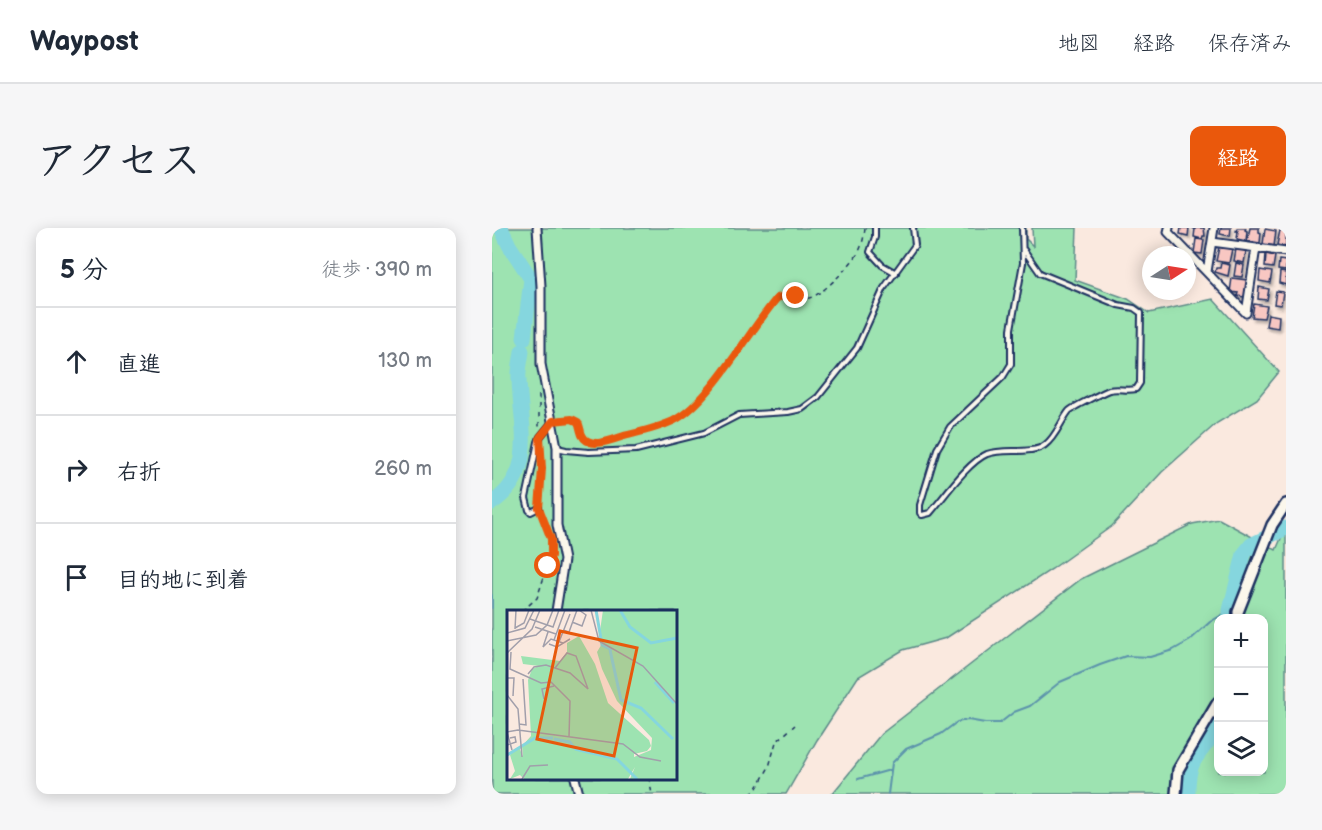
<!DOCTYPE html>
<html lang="ja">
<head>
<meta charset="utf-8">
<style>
	body { margin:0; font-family:"Balsamiq Sans","Klee One",sans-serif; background:#f6f6f7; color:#1f2937 }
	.controls { position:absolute; right:18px; bottom:18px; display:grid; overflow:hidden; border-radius:12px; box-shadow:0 3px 15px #0003 }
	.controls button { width:54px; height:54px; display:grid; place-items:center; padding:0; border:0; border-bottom:2px solid #e0e1e3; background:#fff; color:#1f2937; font:30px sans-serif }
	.compass { position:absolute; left:650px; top:18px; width:54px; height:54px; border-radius:50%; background:#fff; box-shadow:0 3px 15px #0003; rotate:78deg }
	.stop { position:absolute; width:18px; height:18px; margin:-14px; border:4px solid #ea580c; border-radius:50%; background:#fff }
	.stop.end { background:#ea580c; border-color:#fff; box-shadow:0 2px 6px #0008 }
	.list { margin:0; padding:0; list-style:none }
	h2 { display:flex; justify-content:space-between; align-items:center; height:78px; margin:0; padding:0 24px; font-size:26px }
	h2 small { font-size:20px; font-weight:400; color:#747a83 }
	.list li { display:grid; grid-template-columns:39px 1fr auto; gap:18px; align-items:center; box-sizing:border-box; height:108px; padding:0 24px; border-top:2px solid #e0e1e3 }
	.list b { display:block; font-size:22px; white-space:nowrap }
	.list em { font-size:20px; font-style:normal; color:#747a83 }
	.icon { flex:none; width:33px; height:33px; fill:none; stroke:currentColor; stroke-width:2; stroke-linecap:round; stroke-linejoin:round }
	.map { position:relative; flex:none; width:794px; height:566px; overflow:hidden; border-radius:12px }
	header { display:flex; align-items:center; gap:36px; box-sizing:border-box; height:84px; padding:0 30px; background:#fff; border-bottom:2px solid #e0e1e3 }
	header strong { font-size:28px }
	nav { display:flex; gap:33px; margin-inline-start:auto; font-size:21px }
	.intro { display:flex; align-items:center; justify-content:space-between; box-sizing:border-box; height:144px; padding:0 36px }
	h1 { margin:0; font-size:42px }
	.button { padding:15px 27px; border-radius:12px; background:#ea580c; color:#fff; font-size:21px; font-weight:700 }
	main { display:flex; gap:36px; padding:0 36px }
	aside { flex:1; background:#fff; border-radius:12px; box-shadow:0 3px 15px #0003 }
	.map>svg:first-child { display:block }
	.green { fill:#9de3b1; stroke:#5c8988; stroke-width:1.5; fill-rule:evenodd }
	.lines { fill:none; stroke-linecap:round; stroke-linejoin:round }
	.stream { stroke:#5b93ab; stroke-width:2 }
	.river { stroke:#85d6de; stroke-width:15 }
	.building { fill:#f8c7c2; stroke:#1b2f5e; stroke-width:1.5; filter:url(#shadow) }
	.service-casing { stroke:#1b2f5e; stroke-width:8 }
	.minor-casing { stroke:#1b2f5e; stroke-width:11 }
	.secondary-casing { stroke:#1b2f5e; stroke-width:14 }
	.path { stroke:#1b2f5e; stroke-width:1.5; stroke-dasharray:4.5 4.5; stroke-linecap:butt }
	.service { stroke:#fbf7ec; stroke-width:4 }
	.minor { stroke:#fbf7ec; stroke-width:7 }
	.secondary { stroke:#fbf7ec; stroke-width:9 }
	.route { stroke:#ea580c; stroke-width:8 }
	.inset-river { fill:none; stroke:#85d6de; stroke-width:3 }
	.inset-road { fill:none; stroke:#a19fab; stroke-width:1.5 }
	.view { fill:#e8590c; fill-opacity:0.15; stroke:#e8590c; stroke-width:3 }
	.inset-edge { fill:none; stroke:#1b2f5e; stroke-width:3 }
</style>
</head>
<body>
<header>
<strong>Waypost</strong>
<nav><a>地図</a><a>経路</a><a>保存済み</a></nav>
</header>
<div class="intro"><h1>アクセス</h1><a class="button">経路</a></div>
<main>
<aside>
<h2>5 分<small>徒歩 · 390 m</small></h2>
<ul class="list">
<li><svg class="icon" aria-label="ahead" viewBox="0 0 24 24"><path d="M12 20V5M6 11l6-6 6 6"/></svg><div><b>直進</b></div><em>130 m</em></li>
<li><svg class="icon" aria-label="right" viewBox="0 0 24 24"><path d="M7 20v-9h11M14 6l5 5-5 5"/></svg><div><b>右折</b></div><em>260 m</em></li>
<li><svg class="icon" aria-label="arrive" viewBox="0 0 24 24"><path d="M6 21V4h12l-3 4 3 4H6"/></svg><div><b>目的地に到着</b></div></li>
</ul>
</aside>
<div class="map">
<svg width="794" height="566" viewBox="0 0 794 566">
	<defs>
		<filter id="shadow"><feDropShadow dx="2" dy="3" stdDeviation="1.5" flood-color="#0004"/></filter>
	</defs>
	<rect width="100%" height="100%" fill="#fae9df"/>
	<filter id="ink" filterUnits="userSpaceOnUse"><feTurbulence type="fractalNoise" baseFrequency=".0167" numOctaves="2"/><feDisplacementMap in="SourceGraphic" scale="12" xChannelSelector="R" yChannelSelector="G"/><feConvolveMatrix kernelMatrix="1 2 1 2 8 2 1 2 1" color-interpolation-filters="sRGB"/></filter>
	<g filter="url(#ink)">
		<path class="green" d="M0 0H534V11L541 18 540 0H585L583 52 636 71 657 85 721 71 787 144 765 171 725 195 670 244 620 298 560 341 454 410 411 422 366 449 325 512 294 566H0ZM16 383H183V550H16Z
			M727 291 784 322 794 299V566H340L389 506 589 351 700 296ZM726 391H772V544H726Z"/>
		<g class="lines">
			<path class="stream" d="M0 367V380
				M366 551 398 542
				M396 566 400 535 414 521 449 506 465 494 476 492 493 495H508L522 484 538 478 568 454 608 437 634 428 658 429 681 422 697 413 718 394 738 382"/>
			<path class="river" d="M9 0 17 17 39 51 32 110
				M0 275C46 244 28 197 27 151 26 142 29 133 30 123
				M738 391V382L752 326 759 317 794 300
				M696 566C695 524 713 527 726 496"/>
		</g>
		<path class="building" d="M689 0H697L696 8 688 6Z
			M700 0H712L713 8H711L710 11 702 9 703 1Z
			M729 0H739L738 8 728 6Z
			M745 0H754L753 2 755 3 754 13 745 11 746 3H744Z
			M758 0H767V4L769 5 768 15 755 13Z
			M773 1 784 3 782 18 771 16Z
			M788 2 794 3V19L785 17Z
			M704 11 712 12 710 26 702 25Z
			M727 19 740 21 737 35 724 33Z
			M744 21 754 23 752 35 742 33Z
			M774 26 783 28 781 40 773 39Z
			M787 32 794 33V43L786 42Z
			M729 35 738 37 736 48 723 44 724 40H728Z
			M744 35 752 37 750 49 742 48Z
			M768 42 780 44 778 55 767 53Z
			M788 44 794 45V57L787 55Z
			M740 50 755 52 753 69 745 68 746 65 738 64Z
			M767 59 777 61 775 72 766 71Z
			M784 63 791 64 789 77 782 76Z
			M762 76 775 78 772 90 760 89Z
			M776 86 787 88 786 100 774 98Z"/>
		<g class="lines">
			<defs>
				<path id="service" d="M383 0V9L378 24 390 37 404 45
					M530 0 531 35 519 101V136L511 149 458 199 445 221 428 277V285L430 287 438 285C452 269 476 234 495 226 512 220 540 227 553 217 564 209 569 193 577 183 581 179 610 165 617 162 626 160 635 163 644 161L648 155 649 85 642 80 626 77 548 45 532 22
					M65 220 74 222 97 224 144 222 212 205 247 187 296 184 310 181 326 169 365 120 392 60 423 17 421 0
					M47 280 39 284 37 282 34 270 46 214 48 209 60 194"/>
				<path id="minor" d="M45 0 49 58V136L65 219V297L72 332 64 383
					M677 0 676 4 754 85
					M720 14 794 24
					M715 44 722 0
					M754 85 764 20
					M83 550 87 566"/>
				<path id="secondary" d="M746 391V384L780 297 794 276
					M684 566 686 542 726 474"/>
			</defs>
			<use href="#service" class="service-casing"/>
			<use href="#minor" class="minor-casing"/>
			<use href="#secondary" class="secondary-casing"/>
			<path class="path" d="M47 167V201
				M68 192 80 191 86 193C88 198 88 202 90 207 97 222 120 212 132 208 148 204 166 200 181 193 219 175 257 103 285 70 303 62 304 72 317 70 331 67 356 39 365 27 370 19 372 9 373 0
				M47 273 49 233
				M30 383 45 370 59 328V311L49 286
				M157 550 160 566
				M258 566 265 560 277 539 284 514 303 497"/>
			<use href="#service" class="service"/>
			<use href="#minor" class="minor"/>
			<use href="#secondary" class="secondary"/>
		</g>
	</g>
	<g class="lines" filter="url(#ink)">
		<path class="route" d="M56 338 59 328V311L47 280 50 241 48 209 61 193 80 191 86 194C88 198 88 202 90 207 97 222 120 212 132 208 148 204 166 200 181 193 218 175 257 103 285 70L299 66 304 68"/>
	</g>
	<g transform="translate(15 382)">
		<rect width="170" height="170" fill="#fae9df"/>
		<path d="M96 0H169V169H123L128 157 121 169H17L13 165 3 169 8 161 3 145 12 137 16 147 15 136 24 126 21 70 25 59 32 56 16 54 14 46 53 51 60 42V33L72 26 88 54 101 93 142 130 144 136 140 141 127 144V147L144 140 145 128 110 91 95 59 90 42 96 32 92 28Z" fill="#9de3b1"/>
		<path class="inset-river" d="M89 0 95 35 105 40M113 0 123 17 144 33 170 28M103 40 114 90 134 98 166 129M148 72 167 93M47 129 63 132 68 139M68 139 110 149 130 169M0 145 28 128H46"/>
		<path class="inset-road" d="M84 0 92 31 136 56 170 94M23 9 46 17 52 0M65 12 75 16 79 5 72 0M28 17 49 24M8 18 17 13 22 0M8 19 9 0M56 20 62 22 70 0M41 22 36 37 44 29 56 33M0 23 18 18 27 0M47 30 58 0M0 31 29 25 40 15 46 0M52 32 63 4M42 34 50 37 63 29M4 42 3 59 34 73 44 72 63 91 62 127M0 43 25 19 33 0M0 43V63M21 64 27 57 39 55 63 63 81 79 69 46 60 43 48 58M0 68H7L6 86M0 85 11 99 15 147M37 89 35 79 47 76M12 114 19 115 16 69M0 122 11 120 116 134 133 147 154 151M0 122 5 140M0 135 9 132 8 127 3 128M15 169 23 156 41 155"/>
		<path class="view" d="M53 21 130 38 107 146 30 129Z"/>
		<rect width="170" height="170" class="inset-edge"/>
	</g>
</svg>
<div class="controls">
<button>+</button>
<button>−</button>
<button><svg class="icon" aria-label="layers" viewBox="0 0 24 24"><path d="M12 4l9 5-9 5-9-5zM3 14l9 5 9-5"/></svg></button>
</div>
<svg class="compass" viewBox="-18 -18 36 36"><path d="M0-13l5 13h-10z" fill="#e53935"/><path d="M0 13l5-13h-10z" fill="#747a83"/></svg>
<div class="stop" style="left:56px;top:338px"></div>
<div class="stop end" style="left:304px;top:68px"></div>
</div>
</main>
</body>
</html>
